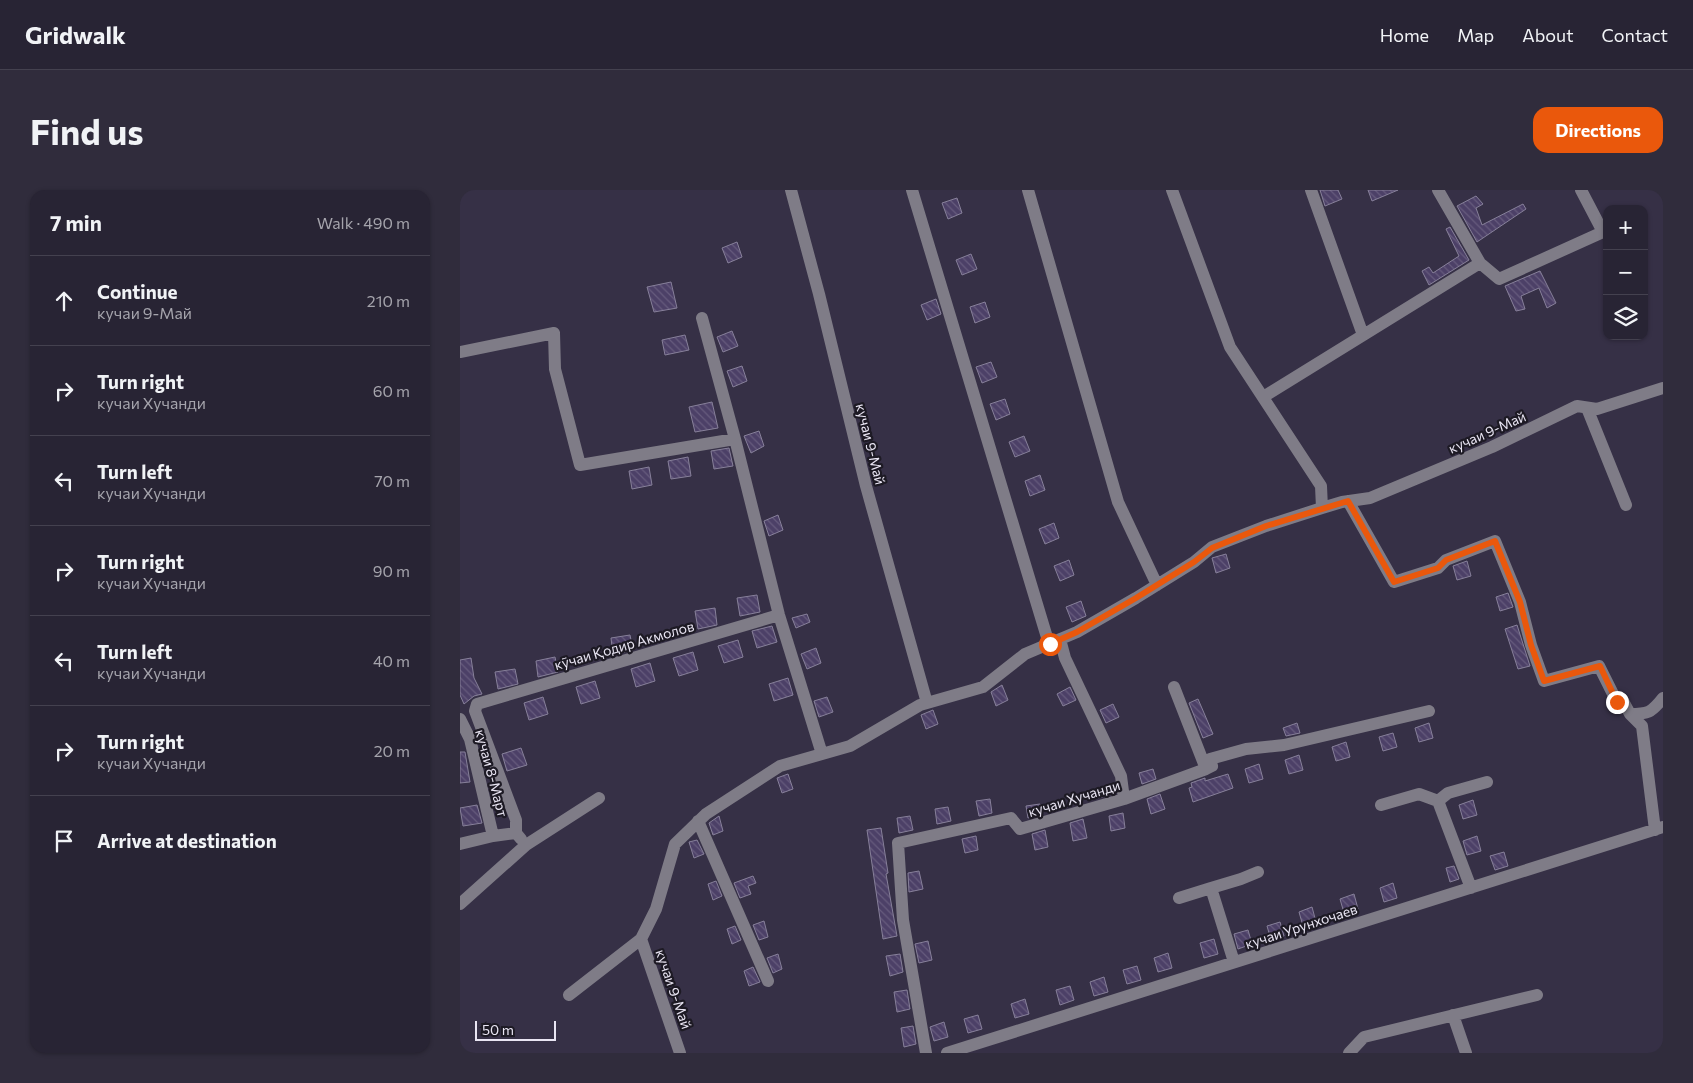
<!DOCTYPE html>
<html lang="en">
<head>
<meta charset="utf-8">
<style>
	body { margin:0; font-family:Commissioner,sans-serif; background:#302c3c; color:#f1f3f6 }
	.controls { position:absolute; right:15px; top:15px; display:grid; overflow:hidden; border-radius:10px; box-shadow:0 1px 4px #0004 }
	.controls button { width:45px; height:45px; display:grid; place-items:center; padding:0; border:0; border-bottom:1px solid #44414f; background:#282434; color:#f1f3f6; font:25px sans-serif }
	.scale { position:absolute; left:15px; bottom:12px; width:81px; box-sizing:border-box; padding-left:5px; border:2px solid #e9e5f3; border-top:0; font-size:14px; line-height:18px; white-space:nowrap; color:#e9e5f3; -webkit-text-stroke:4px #1d1a24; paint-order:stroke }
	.stop { position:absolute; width:15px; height:15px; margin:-11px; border:4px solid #ea580c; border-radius:50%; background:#fff }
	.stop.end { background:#ea580c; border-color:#fff; box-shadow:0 1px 5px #0008 }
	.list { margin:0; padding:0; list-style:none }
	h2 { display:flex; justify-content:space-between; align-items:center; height:65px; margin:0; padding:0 20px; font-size:21px }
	h2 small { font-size:16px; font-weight:400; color:#a5a4ac }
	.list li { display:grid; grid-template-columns:32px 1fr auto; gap:15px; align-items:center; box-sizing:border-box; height:90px; padding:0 20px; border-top:1px solid #44414f }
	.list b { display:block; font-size:19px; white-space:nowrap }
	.list p { margin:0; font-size:16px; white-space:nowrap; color:#a5a4ac }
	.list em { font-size:16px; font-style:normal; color:#a5a4ac }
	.icon { flex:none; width:28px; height:28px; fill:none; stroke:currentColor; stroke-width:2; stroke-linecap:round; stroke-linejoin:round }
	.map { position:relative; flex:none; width:1203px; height:863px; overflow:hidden; border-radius:15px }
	header { display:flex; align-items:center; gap:30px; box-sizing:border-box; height:70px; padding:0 25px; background:#282434; border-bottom:1px solid #44414f }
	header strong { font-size:24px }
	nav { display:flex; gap:28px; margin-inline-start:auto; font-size:18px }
	.intro { display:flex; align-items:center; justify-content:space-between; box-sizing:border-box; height:120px; padding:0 30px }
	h1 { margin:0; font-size:35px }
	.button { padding:12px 22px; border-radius:15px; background:#ea580c; color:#fff; font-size:18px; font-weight:700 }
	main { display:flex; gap:30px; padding:0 30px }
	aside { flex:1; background:#282434; border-radius:15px; box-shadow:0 1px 4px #0004 }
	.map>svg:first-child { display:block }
	.building { fill:url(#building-back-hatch); stroke:#87809a }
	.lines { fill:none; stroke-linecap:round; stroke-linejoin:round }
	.minor { stroke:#7f7c87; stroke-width:12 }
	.route { stroke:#ea580c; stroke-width:6 }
	.labels { text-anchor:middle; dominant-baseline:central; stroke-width:4.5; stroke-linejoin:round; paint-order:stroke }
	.street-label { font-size:14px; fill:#e9e5f3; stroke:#1d1a24 }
</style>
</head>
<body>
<header>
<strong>Gridwalk</strong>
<nav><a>Home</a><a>Map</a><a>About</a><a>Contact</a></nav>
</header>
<div class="intro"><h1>Find us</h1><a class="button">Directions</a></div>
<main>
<aside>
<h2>7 min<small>Walk · 490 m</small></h2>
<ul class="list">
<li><svg class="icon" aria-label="ahead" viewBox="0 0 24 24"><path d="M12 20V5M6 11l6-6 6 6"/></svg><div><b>Continue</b><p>кучаи 9-Май</p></div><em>210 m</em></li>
<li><svg class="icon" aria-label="right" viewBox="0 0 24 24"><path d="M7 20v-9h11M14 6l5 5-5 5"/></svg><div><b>Turn right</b><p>кучаи Хучанди</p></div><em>60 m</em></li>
<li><svg class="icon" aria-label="left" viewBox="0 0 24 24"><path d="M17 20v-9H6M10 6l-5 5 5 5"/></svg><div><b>Turn left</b><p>кучаи Хучанди</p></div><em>70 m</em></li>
<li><svg class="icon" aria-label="right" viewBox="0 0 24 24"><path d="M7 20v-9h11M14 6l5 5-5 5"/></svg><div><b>Turn right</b><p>кучаи Хучанди</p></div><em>90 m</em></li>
<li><svg class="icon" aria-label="left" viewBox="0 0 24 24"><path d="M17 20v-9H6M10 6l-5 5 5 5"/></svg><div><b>Turn left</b><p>кучаи Хучанди</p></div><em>40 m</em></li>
<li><svg class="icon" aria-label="right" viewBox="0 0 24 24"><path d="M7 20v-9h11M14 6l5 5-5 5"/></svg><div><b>Turn right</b><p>кучаи Хучанди</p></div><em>20 m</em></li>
<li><svg class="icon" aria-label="arrive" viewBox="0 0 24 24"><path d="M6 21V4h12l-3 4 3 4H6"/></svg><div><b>Arrive at destination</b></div></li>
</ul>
</aside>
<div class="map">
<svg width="1203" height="863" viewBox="0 0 1203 863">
	<defs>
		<pattern id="building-back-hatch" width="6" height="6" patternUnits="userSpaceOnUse" patternTransform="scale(1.25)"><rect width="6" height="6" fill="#4c4067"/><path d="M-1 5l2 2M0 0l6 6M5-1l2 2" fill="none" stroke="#665b7d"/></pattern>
	</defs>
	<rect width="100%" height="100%" fill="#363046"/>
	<path class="building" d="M860 0H878L882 9 865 16Z
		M908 0H938L912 11Z
		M1016 6 1023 14 1016 18 1022 35 1063 14 1066 19 1017 52 997 16Z
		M497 8 502 23 488 29 482 13Z
		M990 37 1009 70 969 95 962 81 969 77 973 83 999 66 986 39Z
		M277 52 282 67 268 73 262 58Z
		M511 64 517 79 502 85 496 70Z
		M1080 81 1096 113 1087 118 1079 98 1061 106 1065 119 1056 121 1045 96Z
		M211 92 217 118 194 122 187 97Z
		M476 109 481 124 467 130 461 115Z
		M525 112 530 127 515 133 510 117Z
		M272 141 278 156 263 162 257 147Z
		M225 145 229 160 205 165 202 150Z
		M531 172 537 187 522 193 516 177Z
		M282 176 287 191 273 197 267 181Z
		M545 209 550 224 536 230 530 214Z
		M252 212 258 238 235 242 229 217Z
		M299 241 304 256 291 263 284 246Z
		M564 246 570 261 555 267 549 252Z
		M269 258 273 276 254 279 251 261Z
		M228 267 231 286 211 289 208 271Z
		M189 277 192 295 172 299 169 281Z
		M580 285 585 300 570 306 565 291Z
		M318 325 323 340 309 346 304 331Z
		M594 333 599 348 585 354 579 339Z
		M766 364 770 378 756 383 752 368Z
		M609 370 614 385 600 391 594 376Z
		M1007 371 1011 386 997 390 993 376Z
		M1048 403 1053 417 1040 421 1036 407Z
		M297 405 300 422 280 426 277 408Z
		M621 411 626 426 612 432 606 417Z
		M255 418 257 435 238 439 235 421Z
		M347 424 350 432 336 438 332 428Z
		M1057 435 1070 476 1058 479 1045 439Z
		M312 436 317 452 297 458 292 441Z
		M170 445 173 460 153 465 151 448Z
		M278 450 283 467 264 473 258 456Z
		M356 458 361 473 347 479 341 464Z
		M233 462 238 480 219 486 213 468Z
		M95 467 98 482 78 487 76 471Z
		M11 468 14 488 22 504 14 506 4 514 0 505V470Z
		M190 473 195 491 176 497 171 479Z
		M55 479 58 494 38 499 35 482Z
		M328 488 333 505 314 511 309 494Z
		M135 491 140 508 121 514 116 497Z
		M542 495 548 510 536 516 531 502Z
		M610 497 616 510 603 516 597 504Z
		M83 507 88 524 69 530 64 513Z
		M367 507 373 522 359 527 354 511Z
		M738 509 753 544 743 548 729 513Z
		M653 514 659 527 646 533 640 520Z
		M473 520 478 534 466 539 461 525Z
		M837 533 840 543 826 546 823 538Z
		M969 533 973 548 959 552 955 538Z
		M933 543 937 557 923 561 919 547Z
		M886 552 890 567 876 571 872 557Z
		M61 558 67 575 47 581 42 564Z
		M0 562H5L10 592 0 593Z
		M839 565 843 580 829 584 825 570Z
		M799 574 803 589 789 593 785 579Z
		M693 579 696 589 682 594 679 583Z
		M328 584 333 599 322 603 317 588Z
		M768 584 773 598 733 612 729 598 732 597 731 593 745 588V591Z
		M650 596 652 604 638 608 636 599Z
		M700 604 705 619 691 624 687 609Z
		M530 609 532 623 519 626 516 611Z
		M1013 610 1017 625 1003 629 999 615Z
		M580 614 582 624 568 628 566 616Z
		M17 615 22 633 3 636 0 618Z
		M488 617 491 631 477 634 475 619Z
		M663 623 665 638 651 641 649 626Z
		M259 626 263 641 253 645 249 633Z
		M450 626 453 640 439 643 437 628Z
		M623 629 627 648 613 651 610 633Z
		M421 638 428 683 426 684 437 746 423 749 407 640Z
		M585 640 588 657 575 660 572 644Z
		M516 646 518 660 505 663 502 649Z
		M1017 646 1021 661 1007 665 1003 651Z
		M237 650 244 664 234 668 229 652Z
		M1044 662 1048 676 1035 680 1030 666Z
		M994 676 999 689 990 692 986 678Z
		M459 681 463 699 449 702 448 683Z
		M293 686 296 693 288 696 291 704 280 708 274 693Z
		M256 691 262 706 253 710 248 694Z
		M933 693 937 708 924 712 920 698Z
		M894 704 898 719 884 723 880 709Z
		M852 717 856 732 843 736 839 722Z
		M304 731 308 747 299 750 293 735Z
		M820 732 824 746 811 750 807 736Z
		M275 736 281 750 272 754 267 739Z
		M788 740 792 754 778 759 774 744Z
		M754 749 758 764 744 768 740 753Z
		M468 751 472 770 459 773 455 754Z
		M708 763 712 778 698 782 694 768Z
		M318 764 322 779 313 783 307 768Z
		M440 764 443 782 430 786 426 766Z
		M677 776 681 790 667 794 663 780Z
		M293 777 300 792 289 796 284 781Z
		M644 787 648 802 634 806 630 792Z
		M610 796 614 810 600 815 596 800Z
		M447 800 450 819 437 822 434 802Z
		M565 809 569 824 555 828 551 814Z
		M518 825 522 839 508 843 504 829Z
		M484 832 488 847 474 851 470 837Z
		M453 836 456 854 444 857 441 838Z"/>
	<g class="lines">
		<path class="minor" d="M331 0 359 104 406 296 467 513
			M452 0 589 454
			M568 0 658 312 697 395
			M712 0 770 157 861 296 862 318
			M851 0 903 145
			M978 0 1020 73 1039 89 1143 42 1121 0
			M242 128 275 249 319 425 362 564
			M0 162 94 143 95 179 120 275 275 249
			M803 207 1020 73
			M1127 218 1166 315
			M888 311 934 392 978 378 986 370 1035 351 1060 412 1071 455 1084 491 1139 476 1157 512 1162 509 1170 524 1182 536 1195 640
			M600 449 605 468 661 586 664 609
			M714 497 746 579
			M1170 524C1188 524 1191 523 1203 508
			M0 529 10 549 33 646
			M921 615 959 604 978 611
			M238 631 308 791
			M56 643V630L15 521 17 514 319 425
			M0 654 33 646 56 643 61 649
			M751 698 781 689 798 682
			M1011 698 978 611 988 603 1027 592
			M719 708 751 698 774 772
			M0 714 66 655 139 608
			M109 805 181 749
			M993 825 1006 863
			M220 863 181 749 196 719 215 654 246 624 320 576 390 556 460 515 523 497 565 464 617 442 676 408 734 372 752 357 806 336 862 318 882 312 910 308 1032 257 1117 216 1137 219 1203 198
			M466 863 443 730 438 653 551 628 560 639 664 609 746 579 752 576 750 569 786 559 824 555 969 521
			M487 863 1203 637
			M889 863 904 847 1077 805"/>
	</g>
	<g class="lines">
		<path class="route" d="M590 454 617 442 676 408 734 372 752 358 806 336 888 311 934 392 978 378 986 370 1035 351 1060 412 1071 455 1084 491 1140 476 1157 512"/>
	</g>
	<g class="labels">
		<g class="street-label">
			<text transform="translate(1027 242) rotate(-24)">кучаи 9-Май</text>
			<text transform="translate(411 254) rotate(76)">кучаи 9-Май</text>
			<text transform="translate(164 455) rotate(-16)">кӯчаи Қодир Акмолов</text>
			<text transform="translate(32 583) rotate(75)">кучаи 8-Март</text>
			<text transform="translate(614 608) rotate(-17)">кучаи Хучанди</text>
			<text transform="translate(841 736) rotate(-18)">кучаи Урунхочаев</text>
			<text transform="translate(214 799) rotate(71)">кучаи 9-Май</text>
		</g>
	</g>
</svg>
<div class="controls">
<button>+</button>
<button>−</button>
<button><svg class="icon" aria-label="layers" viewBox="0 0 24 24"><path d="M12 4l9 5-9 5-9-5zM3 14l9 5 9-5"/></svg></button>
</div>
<div class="scale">50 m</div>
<div class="stop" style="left:590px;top:454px"></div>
<div class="stop end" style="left:1157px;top:512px"></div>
</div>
</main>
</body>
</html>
